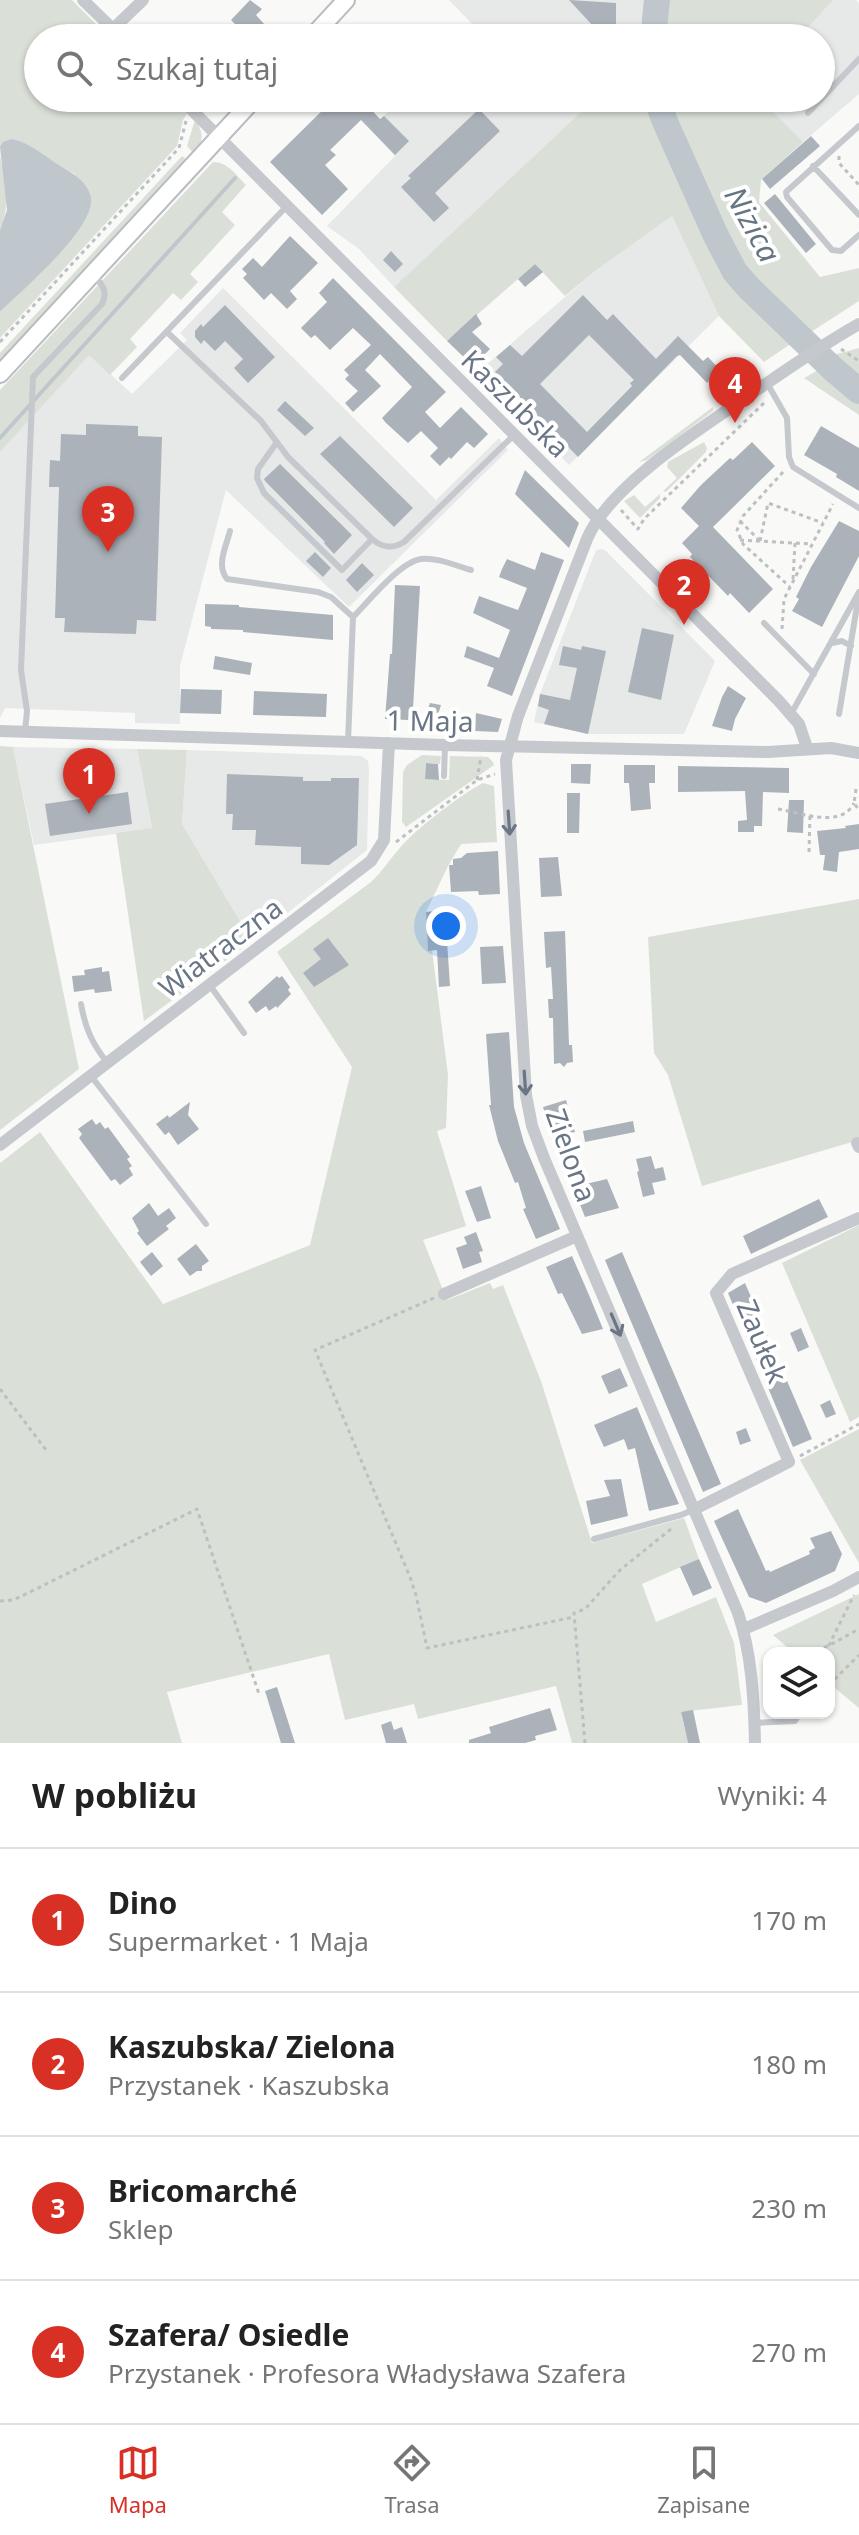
<!DOCTYPE html>
<html lang="pl">
<head>
<meta charset="utf-8">
<style>
	body { margin:0; font-family:"Noto Sans",sans-serif; background:#f2f2f2; color:#222 }
	.controls { position:absolute; right:24px; bottom:24px; display:grid; overflow:hidden; border-radius:16px; box-shadow:0 2px 6px #0004 }
	.controls button { width:72px; height:72px; display:grid; place-items:center; padding:0; border:0; border-bottom:2px solid #e0e0e0; background:#fff; color:#222; font:40px sans-serif }
	.you { position:absolute; left:446px; top:926px; width:28px; height:28px; margin:-20px; border:6px solid #fff; border-radius:50%; background:#1a73e8; box-shadow:0 0 0 12px #1a73e833 }
	.badge { display:grid; place-items:center; width:52px; height:52px; border-radius:50%; background:#d93025; color:#fff; font-size:26px; font-weight:700 }
	.pin { position:absolute; translate:-50% -66px; filter:drop-shadow(0 2px 4px #0008) }
	.pin::after { content:''; position:absolute; top:42px; width:28px; height:24px; background:inherit; clip-path:polygon(0 0,100% 0,50% 100%) }
	.list { margin:0; padding:0; list-style:none }
	h2 { display:flex; justify-content:space-between; align-items:center; height:104px; margin:0; padding:0 32px; font-size:34px }
	h2 small { font-size:26px; font-weight:400; color:#767676 }
	.list li { display:grid; grid-template-columns:52px 1fr auto; gap:24px; align-items:center; box-sizing:border-box; height:144px; padding:0 32px; border-top:2px solid #e0e0e0 }
	.list b { display:block; font-size:30px; white-space:nowrap }
	.list p { margin:0; font-size:26px; white-space:nowrap; color:#767676 }
	.list em { font-size:26px; font-style:normal; color:#767676 }
	.icon { flex:none; width:44px; height:44px; fill:none; stroke:currentColor; stroke-width:2; stroke-linecap:round; stroke-linejoin:round }
	.map { position:relative; flex:none; width:859px; height:1743px; overflow:hidden }
	.search { position:absolute; background:#fff; box-shadow:0 2px 6px #0004; left:24px; right:24px; top:24px; height:88px; display:flex; align-items:center; gap:20px; box-sizing:border-box; padding:0 28px; border-radius:44px; color:#767676; font-size:30px }
	.sheet { height:680px; background:#fff }
	nav { display:flex; justify-content:space-around; align-items:center; box-sizing:border-box; height:112px; border-top:2px solid #e0e0e0; background:#fff; font-size:22px; color:#767676 }
	nav a { display:grid; justify-items:center; gap:4px }
	nav .on { color:#d93025 }
	.map>svg:first-child { display:block }
	.built { fill:#e7e8e8 }
	.green { fill:#dae0d8 }
	.water { fill:#bfc7cd }
	.lines { fill:none; stroke-linecap:round; stroke-linejoin:round }
	.stream { stroke:#bfc7cd; stroke-width:4 }
	.river { stroke:#bfc7cd; stroke-width:26 }
	.building { fill:#acb2b9; fill-rule:evenodd }
	.secondary-casing { stroke:#b8bbc0; stroke-width:20 }
	.path { stroke:#bdbfc2; stroke-width:3; stroke-dasharray:4 4; stroke-linecap:butt }
	.lane { stroke:#c5c8cc; stroke-width:6 }
	.street { stroke:#c5c8cc; stroke-width:12 }
	.secondary { stroke:#fff; stroke-width:16 }
	.oneway { stroke:#6a7686 }
	.labels { text-anchor:middle; dominant-baseline:central; stroke-width:8; stroke-linejoin:round; paint-order:stroke }
	.street-label { font-size:28px; fill:#6a7686; stroke:#fff }
	.water-label { font-size:30px; font-style:italic; fill:#667681; stroke:#fff }
</style>
</head>
<body>
<div class="map">
<svg width="859" height="1743" viewBox="0 0 859 1743">
	<rect width="100%" height="100%" fill="#f9f9f7"/>
	<path class="built" d="M449 0H650L635 38H465L475 27Z
		M833 0H856L859 3V94L803 142 760 98H821V38H799Z
		M403 98H596L394 287 359 249 327 226 395 156 370 129Z
		M672 216 719 316 569 465 478 372 594 272Z
		M223 288 436 500 499 438 508 450 349 607 226 490 180 666V724L135 723V713L5 708 0 718V452L89 354 132 394 187 340 180 333Z
		M601 549 605 550 715 661 684 734H588L534 722 540 694 596 550Z
		M13 747 137 749 152 829 34 845Z
		M187 750 362 756 368 761 369 770 367 850 252 941 182 824Z"/>
	<path class="green" d="M0 0H72L110 38H38V98H173L188 112 183 120 177 146 0 338V312L41 273 75 174 50 160 0 147Z
		M664 0H833L799 38H659Z
		M596 98H648L693 205 722 267 741 290 795 341 764 362 719 316 672 216 594 272 565 296 535 264 447 341 394 287Z
		M664 98H760L803 142 761 180 759 202 820 277 859 268V301L811 332 803 325 800 327 753 282 732 254 674 130Z
		M195 120C204 132 204 143 194 154L187 146Z
		M0 155C5 180 11 206 0 230Z
		M182 156 188 161 0 364V353Z
		M213 162C228 162 236 175 246 185L222 212 235 225 190 274 198 282 181 300 173 293 130 339 137 347 110 375 89 355 0 452V390Z
		M859 348V386L830 360 837 354Z
		M824 367 859 397V415L804 378Z
		M713 407V411L647 460 639 462Z
		M704 442 707 448 706 452 666 492 663 491 677 478 667 467 668 462Z
		M660 494V498L640 518 624 501 634 495 645 507Z
		M0 746 13 747 79 1069 0 1130Z
		M137 749 187 750 182 824 252 941 144 1021 116 833 152 828Z
		M422 755 441 756 440 764 426 763 425 779 449 780 450 756 488 757 493 762 494 765 406 827 402 822 403 772 407 765Z
		M483 783 494 786 497 842 461 844 448 866 426 912 428 950H432L448 1075 446 1128 437 1131 466 1226 423 1240 447 1300 490 1283 493 1289 503 1285 541 1381 592 1543 684 1518 699 1559 642 1584 656 1622 716 1597 734 1643 742 1705 681 1712 688 1743H572L556 1686 418 1719 414 1704 345 1720 329 1654 167 1692 182 1743H0V1163L40 1132 163 1304 310 1245 352 1067 277 952 371 882C382 872 389 860 399 849 413 831 463 793 483 783Z
		M859 899V1140L702 1186 668 1075 654 1053 648 937Z
		M859 1225V1417L850 1422 782 1263Z
		M859 1429V1563L800 1460Z
		M859 1594V1708L829 1683V1653H794L773 1635Z"/>
	<path class="water" d="M12 139C30 143 43 155 59 165 71 172 85 180 90 194 102 223 20 292 0 312V230L7 210 0 147 3 142Z"/>
	<g class="lines">
		<path class="stream" d="M0 438 235 178"/>
		<path class="river" d="M653 38 657 0
			M656 98 666 124 716 236 735 272 749 288 833 369 859 391"/>
	</g>
	<path class="building" d="M250 0 262 9 256 15 265 25 259 31 266 38H244L236 29 238 27 231 20Z
		M569 0 616 3V30H604V27H594Z
		M335 98H360L380 119 384 116 409 141 395 155 361 120 330 150 336 155 325 165 348 189 322 215 270 162Z
		M479 109 500 131 435 193 449 208 434 222 401 187 411 178 408 176Z
		M811 136 820 146 770 189 762 179Z
		M775 194 816 244 806 253 764 203Z
		M290 236 318 263 290 291 297 299 287 309 271 293 264 300 243 278 247 274 242 269 253 258 262 267Z
		M391 251 403 264 395 272 383 260Z
		M535 264 543 272 525 287 518 279Z
		M333 278 446 392 425 412 440 428 461 407 488 434 474 448 467 442 451 459 449 457 440 466 430 456 438 448 421 431 408 443 386 423 382 418 412 387 380 354 365 370 381 386 353 412 345 403 358 391 345 379 349 375 344 370 371 345 353 328 330 350 315 335 311 338 301 328 327 302 319 293Z
		M583 295 607 320 613 314 656 359 678 336 703 361 708 357 720 370 707 383 680 355 677 356 578 457 495 372 503 364 496 357 510 345 522 356ZM589 335 634 380 630 383 632 386 587 432 540 384Z
		M225 305 275 357 248 383 234 368 243 359 225 341 215 351 204 340 201 344 195 337V331L201 324 203 327Z
		M476 314 482 324 472 332 490 349 473 366 447 341Z
		M285 401 314 428 305 436 277 410Z
		M86 424 138 426V436L162 437 156 621 137 620 136 634 64 632 65 618H55L59 487H49L50 460 60 461 61 434 86 435Z
		M821 426 859 448V491L836 477 837 474 804 455Z
		M340 436 413 508 394 527 320 454Z
		M752 442 775 466 713 527 773 589 749 613 730 593 728 596 690 557 692 554 682 543 699 526 681 508 701 485 730 458 733 460Z
		M280 464 352 535 334 554 324 543 325 542 265 481 264 479Z
		M525 470 579 523 569 548 515 494Z
		M839 521 859 531V556L822 627 792 611 799 599 796 597 811 567Z
		M315 552 331 568 323 577 306 561Z
		M541 552 564 560 512 696 487 686 494 668 464 657 467 646 499 658 510 630 473 613 479 596 518 610 527 588 499 577 502 569 507 559 535 570Z
		M362 563 374 575 357 592 346 580Z
		M395 585 420 586 413 709 411 708 408 720 385 719 390 654H392Z
		M205 604 239 605V607L333 615V640L243 632V630L211 629V627L205 626Z
		M642 628 674 635 661 700 628 692Z
		M563 646 581 650 582 646 606 651 588 734 544 724 549 710 538 706 540 694 570 700 577 668 559 665Z
		M215 656 252 663 250 675 213 669Z
		M728 686 746 698 735 719 732 731 712 726 722 697Z
		M181 689 222 690 221 714 180 713Z
		M254 691 327 694 326 717 253 715Z
		M430 703 441 705 437 718 426 714Z
		M476 713 502 719 498 732 475 731Z
		M426 763 438 764 439 780 425 779Z
		M571 764H591L590 784 571 783Z
		M624 765H655V783H649L651 809 631 811 629 783H624Z
		M678 766 789 768V793L763 792 762 826H754V832H738V821L747 820 745 791 678 792Z
		M227 774 303 777V781H331V778H359L357 845 329 865 301 864V847L255 845 256 830H232L233 814H226Z
		M128 792 132 824 50 836 45 804Z
		M567 793H580L579 833H567Z
		M789 800H804L803 833 787 832Z
		M859 824V849L839 852 837 872 823 870 825 855H820L817 831 846 828 845 826Z
		M498 851 500 894 479 895 478 891 451 892 449 865H453V859L461 858 467 853Z
		M558 857 562 896 541 897 539 858Z
		M435 911H445L450 986 439 987 437 950 428 951 426 912Z
		M565 931 569 1045H572L573 1062 567 1063 564 1067 560 1063 554 1064 553 1018H549L548 999H553L551 967 546 968 544 932Z
		M328 938 349 965 314 987 303 973 321 959 313 949Z
		M503 946 506 983 482 984 480 947Z
		M102 967V972L109 971 112 991 95 993 94 989 74 992 72 976 85 975 84 970Z
		M277 976 279 978 282 976 290 987 288 990 291 994 277 1008 276 1006 269 1011 266 1006 256 1013 248 1002Z
		M509 1032 514 1107 524 1143 560 1229 536 1239 523 1209 526 1208 518 1182 515 1183 498 1141 489 1105H491L486 1034Z
		M566 1100 575 1132 552 1137 543 1107Z
		M190 1102 188 1115 199 1129 178 1145 169 1132 165 1135 156 1124 168 1115 169 1118Z
		M92 1119 96 1125 100 1122 105 1129 108 1127 130 1157 127 1159 132 1166 129 1168 133 1175 120 1185 115 1179 111 1181 79 1138 82 1134 78 1129Z
		M633 1121 635 1132 585 1142 583 1131Z
		M651 1156 655 1169 663 1167 666 1180 652 1183 655 1194 643 1197 637 1172 639 1171 636 1159Z
		M607 1179 619 1208 585 1217 573 1187Z
		M481 1186 491 1218 477 1222 465 1191Z
		M819 1199 828 1217 751 1254 743 1236Z
		M149 1203 158 1216 169 1208 176 1218 166 1226 169 1229 147 1246 137 1233 139 1231 132 1218Z
		M476 1232 483 1251 479 1252 482 1262 463 1269 456 1248 467 1244 464 1237Z
		M196 1244 209 1261 202 1266V1271H197L190 1276 177 1259Z
		M152 1252 163 1266 151 1276 140 1262Z
		M622 1252 721 1484 703 1492 605 1260Z
		M572 1256 589 1295 603 1329 582 1334 562 1293 558 1294 546 1267Z
		M745 1283 812 1439 793 1447 728 1293Z
		M801 1328 809 1347 798 1352 790 1333Z
		M620 1368 628 1386 609 1394 601 1376Z
		M830 1400 836 1414 826 1418 820 1405Z
		M637 1407 651 1441 679 1504 649 1511 635 1448 628 1450 624 1439 604 1447 594 1425Z
		M746 1428 751 1441 740 1445 736 1432Z
		M621 1479 628 1516 591 1525 586 1501 610 1496 604 1480Z
		M738 1509 766 1571 769 1570 770 1572 810 1554 809 1551 815 1548 810 1538 831 1531 842 1554 835 1571 766 1603 749 1597 714 1521Z
		M699 1559 712 1588 693 1596 680 1567Z
		M277 1687 295 1743H281L265 1691Z
		M550 1708 557 1730 535 1736 536 1740 525 1743H469V1740L491 1733 489 1727Z
		M693 1710 700 1743H688L683 1720 681 1712Z
		M391 1721 394 1730 402 1727 407 1743H386L381 1725Z"/>
	<g class="lines">
		<defs>
			<path id="secondary" d="M311 38 346 0
				M0 374 255 98"/>
		</defs>
		<use href="#secondary" class="secondary-casing"/>
		<path class="path" d="M839 156V163L859 185
			M0 342 179 148 186 121
			M841 349 859 361
			M783 472 743 516 737 530 743 544 790 587
			M621 510 638 529 644 519 764 403
			M740 521 760 541
			M740 540 812 544
			M760 541 768 503 823 523
			M793 579 795 543
			M782 629 784 599 833 504
			M477 780 481 756
			M856 789 854 803 859 810
			M778 809C802 813 841 829 854 803
			M396 842 477 780 495 774
			M809 852 810 815
			M434 1298 315 1350 410 1577 416 1595 427 1648 574 1617
			M0 1389 46 1450
			M800 1456 859 1424
			M0 1601 13 1600 28 1593 197 1509 259 1694
			M809 1653 830 1645 859 1629
			M825 1653 854 1595
			M829 1685 859 1655
			M585 1743 574 1613 585 1609 620 1570 671 1529"/>
		<path class="lane" d="M808 113 859 59
			M859 126 786 192 787 197 832 250 841 251 859 235
			M813 166 859 215
			M167 332 261 421 288 457 372 539 342 570 264 493 257 478 258 469 277 442
			M122 378 286 207
			M767 383 787 418 789 457 793 467 859 508
			M230 531C226 547 216 565 227 579L318 592 331 597 353 617 348 742
			M372 539C383 548 392 549 404 542L513 436
			M353 617C369 601 400 562 421 559 437 557 456 566 471 570
			M764 623 814 674
			M832 643 842 641 851 646
			M791 714 859 592
			M839 714 858 600
			M25 732 27 711 21 670 33 377 102 304C108 292 103 286 95 276
			M444 776 445 745
			M209 984 244 1033
			M81 1004C85 1027 92 1044 107 1062
			M91 1076 206 1224
			M594 1539 681 1515 695 1509
			M754 1723 795 1721 800 1713"/>
		<path class="street" d="M83 0 122 38
			M113 29 143 0
			M180 98 778 700 799 724 807 748
			M0 731 445 745 768 752 831 748 859 753
			M857 1143 859 1147
			M0 1145 371 861 384 840 389 743
			M444 1294 577 1236
			M695 1509 789 1462 716 1293 732 1274 859 1218
			M744 1629 833 1591 859 1577
			M755 1743C754 1700 752 1654 738 1613L544 1158 532 1126 526 1095 506 760 518 716 587 539C608 488 695 432 741 401 780 374 818 347 859 324"/>
		<use href="#secondary" class="secondary"/>
	</g>
	<defs><path id="oneway-shaft" d="M-6 0H5M1.5-3L5.5 0L1.5 3" fill="none" stroke-width="1.6" stroke-linecap="round" stroke-linejoin="round" transform="scale(2)"/></defs>
	<g class="oneway">
		<use href="#oneway-shaft" transform="translate(509 823) rotate(86)"/>
		<use href="#oneway-shaft" transform="translate(525 1083) rotate(86)"/>
		<use href="#oneway-shaft" transform="translate(616 1325) rotate(67)"/>
	</g>
	<g class="labels">
		<g class="street-label">
			<text transform="translate(516 403) rotate(45)">Kaszubska</text>
			<text transform="translate(430 720) rotate(1)">1 Maja</text>
			<text transform="translate(220 947) rotate(-37)">Wiatraczna</text>
			<text transform="translate(572 1155) rotate(70)">Zielona</text>
			<text transform="translate(763 1341) rotate(67)">Zaułek</text>
		</g>
		<g class="water-label">
			<text transform="translate(753 224) rotate(61)">Nizica</text>
		</g>
	</g>
</svg>
<div class="controls">
<button><svg class="icon" aria-label="layers" viewBox="0 0 24 24"><path d="M12 4l9 5-9 5-9-5zM3 14l9 5 9-5"/></svg></button>
</div>
<div class="you"></div>
<div class="pin badge" style="left:89px;top:814px">1</div>
<div class="pin badge" style="left:684px;top:625px">2</div>
<div class="pin badge" style="left:108px;top:552px">3</div>
<div class="pin badge" style="left:735px;top:423px">4</div>
<div class="search"><svg class="icon" aria-label="search" viewBox="0 0 24 24"><circle cx="10" cy="10" r="6"/><path d="M15 15l6 6"/></svg>Szukaj tutaj</div>
</div>
<section class="sheet">
<h2>W pobliżu<small>Wyniki: 4</small></h2>
<ul class="list">
<li><span class="badge">1</span><div><b>Dino</b><p>Supermarket · 1 Maja</p></div><em>170 m</em></li>
<li><span class="badge">2</span><div><b>Kaszubska/ Zielona</b><p>Przystanek · Kaszubska</p></div><em>180 m</em></li>
<li><span class="badge">3</span><div><b>Bricomarché</b><p>Sklep</p></div><em>230 m</em></li>
<li><span class="badge">4</span><div><b>Szafera/ Osiedle</b><p>Przystanek · Profesora Władysława Szafera</p></div><em>270 m</em></li>
</ul>
</section>
<nav>
<a class="on"><svg class="icon" aria-label="map" viewBox="0 0 24 24"><path d="M3 6l6-2 6 2 6-2v14l-6 2-6-2-6 2zM9 4v14M15 6v14"/></svg>Mapa</a>
<a><svg class="icon" aria-label="directions" viewBox="0 0 24 24"><path d="M12 3l9 9-9 9-9-9zM9 14v-3h6M13 9l2 2-2 2"/></svg>Trasa</a>
<a><svg class="icon" aria-label="saved" viewBox="0 0 24 24"><path d="M7 4h10v16l-5-4-5 4z"/></svg>Zapisane</a>
</nav>
</body>
</html>
